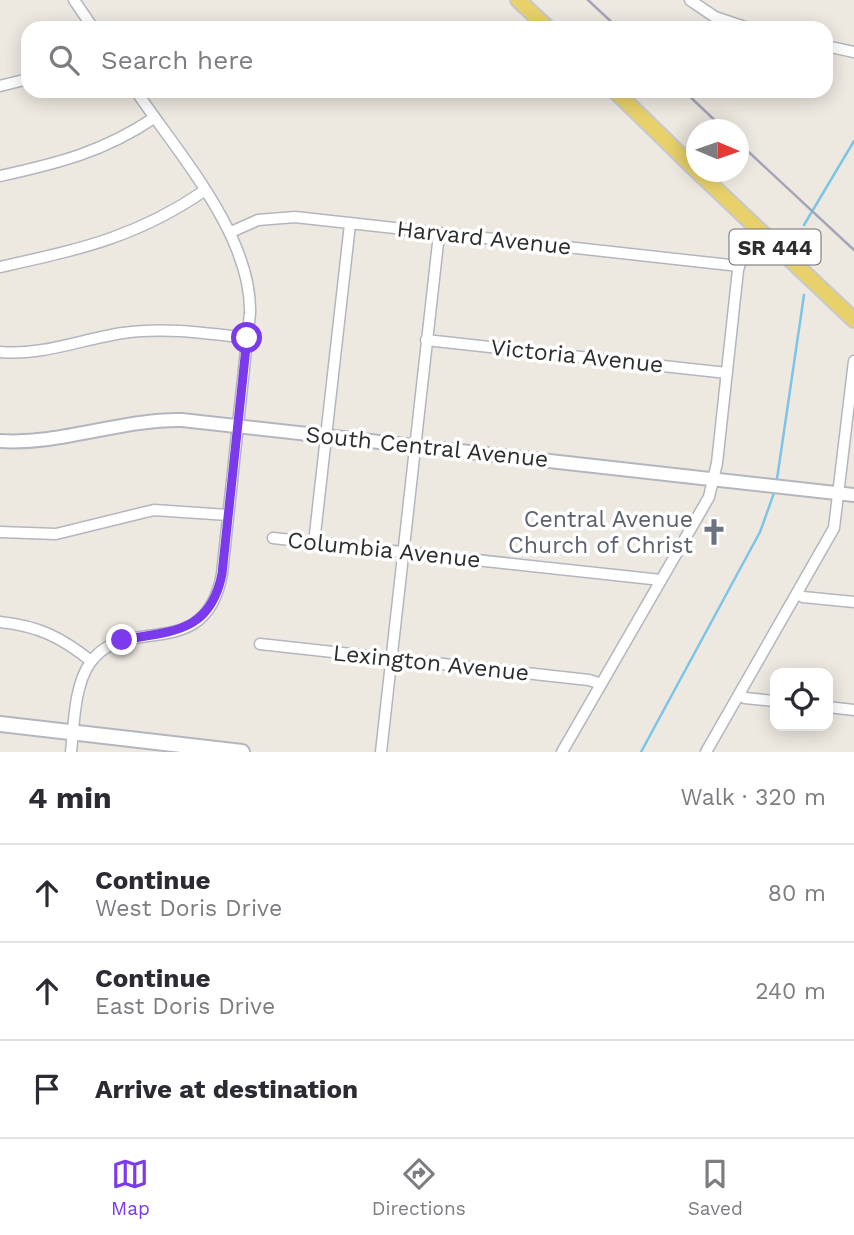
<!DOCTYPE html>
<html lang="en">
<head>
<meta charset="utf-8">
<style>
	body { margin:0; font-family:"Work Sans",sans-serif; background:#f2f2f3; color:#2b2b33 }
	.controls { position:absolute; right:21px; bottom:21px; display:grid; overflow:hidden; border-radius:14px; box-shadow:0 4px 18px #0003 }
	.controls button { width:63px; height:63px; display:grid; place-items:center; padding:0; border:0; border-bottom:2px solid #e1e1e2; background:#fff; color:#2b2b33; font:35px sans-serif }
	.compass { position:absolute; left:686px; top:119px; width:63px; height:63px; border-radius:50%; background:#fff; box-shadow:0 4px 18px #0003; rotate:92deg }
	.stop { position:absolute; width:21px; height:21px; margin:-16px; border:5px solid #7c3aed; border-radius:50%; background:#fff }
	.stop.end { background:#7c3aed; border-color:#fff; box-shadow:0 2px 7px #0008 }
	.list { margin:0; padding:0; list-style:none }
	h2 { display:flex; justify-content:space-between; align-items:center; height:91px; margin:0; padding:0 28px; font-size:30px }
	h2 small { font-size:23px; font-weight:400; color:#7c7c81 }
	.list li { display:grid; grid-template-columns:46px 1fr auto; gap:21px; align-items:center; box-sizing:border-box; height:98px; padding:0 28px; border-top:2px solid #e1e1e2 }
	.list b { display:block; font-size:26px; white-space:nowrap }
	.list p { margin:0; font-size:23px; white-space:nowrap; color:#7c7c81 }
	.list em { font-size:23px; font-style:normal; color:#7c7c81 }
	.icon { flex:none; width:38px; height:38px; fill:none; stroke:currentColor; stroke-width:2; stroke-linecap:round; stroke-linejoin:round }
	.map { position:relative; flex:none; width:854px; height:752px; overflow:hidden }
	.search { position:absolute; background:#fff; box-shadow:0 4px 18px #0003; left:21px; right:21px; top:21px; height:77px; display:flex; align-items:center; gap:18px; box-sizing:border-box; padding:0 24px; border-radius:21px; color:#7c7c81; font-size:26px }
	.sheet { height:385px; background:#fff }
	nav { display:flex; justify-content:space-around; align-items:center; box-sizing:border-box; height:98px; border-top:2px solid #e1e1e2; background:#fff; font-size:19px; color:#7c7c81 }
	nav a { display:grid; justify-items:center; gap:4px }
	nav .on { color:#7c3aed }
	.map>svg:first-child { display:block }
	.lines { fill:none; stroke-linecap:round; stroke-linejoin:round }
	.stream { stroke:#7cc5e7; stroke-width:2.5 }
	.minor-casing { stroke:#b4b6bf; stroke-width:13 }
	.tertiary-casing { stroke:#b4b6bf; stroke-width:16 }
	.secondary-casing { stroke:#b4b6bf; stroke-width:18 }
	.primary-casing { stroke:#c8c8c8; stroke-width:18 }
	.minor { stroke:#fff; stroke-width:10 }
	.tertiary { stroke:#fff; stroke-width:12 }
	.secondary { stroke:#fff; stroke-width:14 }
	.primary { stroke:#e8d16b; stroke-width:14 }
	.rail { stroke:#a4a5b6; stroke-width:2.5 }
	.route { stroke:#7c3aed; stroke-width:9 }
	.labels { text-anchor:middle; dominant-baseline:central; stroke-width:7; stroke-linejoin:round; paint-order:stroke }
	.shield { fill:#fff; stroke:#6c6c6c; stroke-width:2 }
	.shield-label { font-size:21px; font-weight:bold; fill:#2d2d2d }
	.street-label { font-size:23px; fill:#2d2d2d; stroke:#fff }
	.worship-label { font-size:23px; fill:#5b616d; stroke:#fff; text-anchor:end }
</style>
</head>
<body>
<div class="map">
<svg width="854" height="752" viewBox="0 0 854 752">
	<rect width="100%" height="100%" fill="#ede9e1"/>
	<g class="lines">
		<path class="stream" d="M804 225 854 141
			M777 479 804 295
			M641 752 760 532 774 493"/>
		<defs>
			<path id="minor" d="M74 0 93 28
				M690 0 715 17 748 28
				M826 46 854 52
				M0 86 28 79
				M0 176C59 163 103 152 154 118
				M231 232 258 220 295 217 739 266
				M0 267C80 249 135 238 204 191
				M426 340 727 373
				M0 352C42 356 82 339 123 333 164 327 205 333 247 338
				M0 532 56 534 154 510 228 515
				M273 538 661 580
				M314 543 350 224
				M797 593 803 597 854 602
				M0 622C38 626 61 637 91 661
				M260 644 589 680 601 684
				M739 694 745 698 775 701
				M828 707 854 710
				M71 752C74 725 74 686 90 663 125 612 205 666 222 574L250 313C252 236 178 153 136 91
				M381 752 439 234
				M562 752 709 497 717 463 738 270 745 246 757 229
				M706 752 834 528 854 361"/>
			<path id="tertiary" d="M0 441C62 445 120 419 182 420L854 495"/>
			<path id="secondary" d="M0 724 242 752"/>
			<path id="primary" d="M518 0 548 28
				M615 91 696 170
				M698 172 854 320"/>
		</defs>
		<use href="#minor" class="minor-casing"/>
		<use href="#tertiary" class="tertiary-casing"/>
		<use href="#secondary" class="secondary-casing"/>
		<use href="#primary" class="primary-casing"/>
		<use href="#minor" class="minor"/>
		<use href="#tertiary" class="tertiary"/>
		<use href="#secondary" class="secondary"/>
		<use href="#primary" class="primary"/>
		<path class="rail" d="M588 0 618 28
			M684 91 725 130
			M738 142 854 250"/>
	</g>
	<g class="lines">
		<path class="route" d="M122 640C170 631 210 634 222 574L247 338"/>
	</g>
	<defs>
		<symbol id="church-bare" viewBox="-9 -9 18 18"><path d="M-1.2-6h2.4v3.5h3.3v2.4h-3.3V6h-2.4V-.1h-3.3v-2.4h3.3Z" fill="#6b7280" stroke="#fff" stroke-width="2.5" paint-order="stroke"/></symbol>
	</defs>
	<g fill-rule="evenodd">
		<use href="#church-bare" x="695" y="513" width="38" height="38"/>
	</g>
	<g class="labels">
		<rect class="shield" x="729.5" y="229.5" width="91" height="35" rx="5"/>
		<g class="shield-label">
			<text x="775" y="247">SR 444</text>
		</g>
		<g class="street-label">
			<text transform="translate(484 238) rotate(6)">Harvard Avenue</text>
			<text transform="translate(577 356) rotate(6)">Victoria Avenue</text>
			<text transform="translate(427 447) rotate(6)">South Central Avenue</text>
			<text transform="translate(384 550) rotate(6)">Columbia Avenue</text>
			<text transform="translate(431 663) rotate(6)">Lexington Avenue</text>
		</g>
		<g class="worship-label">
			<text x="693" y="519">Central Avenue<tspan x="693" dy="26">Church of Christ</tspan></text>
		</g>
	</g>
</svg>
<div class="controls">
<button><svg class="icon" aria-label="locate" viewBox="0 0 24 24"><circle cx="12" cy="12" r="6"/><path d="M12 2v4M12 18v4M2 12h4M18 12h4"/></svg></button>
</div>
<svg class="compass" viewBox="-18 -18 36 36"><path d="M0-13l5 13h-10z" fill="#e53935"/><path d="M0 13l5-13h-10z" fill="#7c7c81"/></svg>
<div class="stop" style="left:247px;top:338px"></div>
<div class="stop end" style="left:122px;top:640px"></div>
<div class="search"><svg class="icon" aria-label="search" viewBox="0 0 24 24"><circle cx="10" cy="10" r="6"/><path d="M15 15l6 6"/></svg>Search here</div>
</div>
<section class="sheet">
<h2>4 min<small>Walk · 320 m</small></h2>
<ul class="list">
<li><svg class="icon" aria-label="ahead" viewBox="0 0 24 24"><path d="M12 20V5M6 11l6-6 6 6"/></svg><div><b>Continue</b><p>West Doris Drive</p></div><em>80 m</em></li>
<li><svg class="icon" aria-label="ahead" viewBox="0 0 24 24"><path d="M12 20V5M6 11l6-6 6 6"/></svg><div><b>Continue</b><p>East Doris Drive</p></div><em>240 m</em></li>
<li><svg class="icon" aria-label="arrive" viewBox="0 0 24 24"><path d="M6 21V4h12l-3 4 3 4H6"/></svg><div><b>Arrive at destination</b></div></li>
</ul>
</section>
<nav>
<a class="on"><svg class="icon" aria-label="map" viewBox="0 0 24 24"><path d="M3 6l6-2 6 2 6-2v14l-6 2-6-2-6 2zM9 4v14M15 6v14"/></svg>Map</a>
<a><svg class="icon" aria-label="directions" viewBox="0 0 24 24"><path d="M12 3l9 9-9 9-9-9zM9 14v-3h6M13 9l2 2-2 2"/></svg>Directions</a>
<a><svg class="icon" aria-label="saved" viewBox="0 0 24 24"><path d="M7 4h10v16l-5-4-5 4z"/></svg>Saved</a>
</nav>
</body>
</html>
